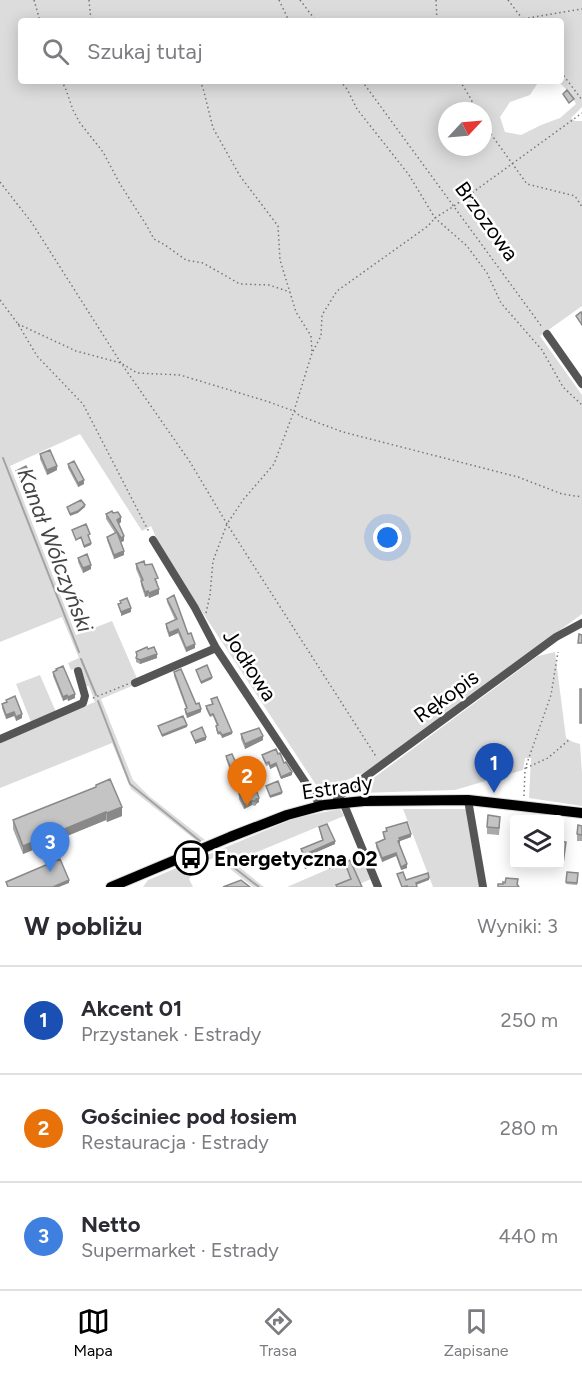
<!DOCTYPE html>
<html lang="pl">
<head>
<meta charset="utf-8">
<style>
	body { margin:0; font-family:Figtree,sans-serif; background:#f7f7f7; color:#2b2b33 }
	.controls { position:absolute; right:18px; bottom:18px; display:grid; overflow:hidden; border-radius:6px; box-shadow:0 3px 15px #0003 }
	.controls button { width:54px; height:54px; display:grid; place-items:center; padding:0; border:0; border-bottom:2px solid #e1e1e2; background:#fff; color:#2b2b33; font:30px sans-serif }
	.compass { position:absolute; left:438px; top:102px; width:54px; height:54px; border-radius:50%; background:#fff; box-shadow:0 3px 15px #0003; rotate:64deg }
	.you { position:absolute; left:388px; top:538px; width:21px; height:21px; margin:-15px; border:4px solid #fff; border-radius:50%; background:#1a73e8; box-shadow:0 0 0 9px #1a73e833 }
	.badge { display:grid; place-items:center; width:39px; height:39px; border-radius:50%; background:#000; color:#fff; font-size:20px; font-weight:700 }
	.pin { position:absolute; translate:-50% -50px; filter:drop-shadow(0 2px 3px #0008) }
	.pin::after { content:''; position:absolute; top:32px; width:21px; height:18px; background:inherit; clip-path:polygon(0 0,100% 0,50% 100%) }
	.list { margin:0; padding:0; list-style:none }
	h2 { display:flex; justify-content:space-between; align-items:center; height:78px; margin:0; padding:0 24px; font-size:26px }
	h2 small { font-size:20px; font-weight:400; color:#7c7c81 }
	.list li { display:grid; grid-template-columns:39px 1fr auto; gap:18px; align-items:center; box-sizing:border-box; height:108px; padding:0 24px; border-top:2px solid #e1e1e2 }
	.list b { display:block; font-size:22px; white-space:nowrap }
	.list p { margin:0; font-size:20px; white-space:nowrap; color:#7c7c81 }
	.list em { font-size:20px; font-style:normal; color:#7c7c81 }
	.icon { flex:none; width:33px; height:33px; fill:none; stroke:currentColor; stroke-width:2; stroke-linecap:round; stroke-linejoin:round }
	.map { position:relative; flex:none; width:582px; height:887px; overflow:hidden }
	.search { position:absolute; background:#fff; box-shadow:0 3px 15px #0003; left:18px; right:18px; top:18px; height:66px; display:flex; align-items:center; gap:15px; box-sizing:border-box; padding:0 21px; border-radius:6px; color:#7c7c81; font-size:22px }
	.sheet { height:402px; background:#fff }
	nav { display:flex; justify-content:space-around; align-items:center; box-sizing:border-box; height:84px; border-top:2px solid #e1e1e2; background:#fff; font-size:16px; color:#7c7c81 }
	nav a { display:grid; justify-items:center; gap:3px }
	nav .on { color:#000 }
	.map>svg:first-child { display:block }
	.green { fill:#dcdcdc; fill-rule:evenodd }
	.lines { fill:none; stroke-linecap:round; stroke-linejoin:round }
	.stream { stroke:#a3a3a3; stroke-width:2 }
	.major-casing { stroke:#dbdbdb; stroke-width:12 }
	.path { stroke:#777; stroke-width:1.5; stroke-dasharray:1.5 3; stroke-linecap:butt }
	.minor { stroke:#555; stroke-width:8 }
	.major { stroke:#000; stroke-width:10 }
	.wall { fill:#a9a9a9 }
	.shaded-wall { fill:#898989 }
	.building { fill:#c4c4c4; stroke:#898989; stroke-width:1.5 }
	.labels { text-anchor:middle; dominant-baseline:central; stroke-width:5; stroke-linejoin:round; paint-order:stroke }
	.street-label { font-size:21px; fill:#000; stroke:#fff }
	.poi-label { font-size:21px; font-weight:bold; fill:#000; stroke:#fff; text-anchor:start }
	.water-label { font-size:22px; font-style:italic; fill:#444; stroke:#fff }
</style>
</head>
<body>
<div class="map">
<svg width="582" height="887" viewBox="0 0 582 887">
	<rect width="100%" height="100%" fill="#fff"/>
	<path class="green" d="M0 0H582V107L571 118 575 121H582V306L540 336 582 395V614L366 772 320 791 162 551 151 526 142 531 80 434 10 466 76 635 112 621 139 683 101 699 133 780 149 796 205 840 198 842 131 789 112 743 0 788V741L95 702 89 686H86L79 668 71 670 68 663 79 658 62 617 0 642ZM21 21H561V81H558L570 93 576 104 560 118 541 125 521 135 505 132 500 117 510 102 530 95 539 81H21ZM447 111H483V147H447Z
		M555 652 566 738 573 742 580 744 582 774V806L529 798 531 758H525L523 770 455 790 360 793V788L538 656Z
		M40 675 56 712 31 722 16 684Z
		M340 809 344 816 233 862 264 887H253L215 857 198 865 189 879 193 887H143L148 880 295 818Z
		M403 809H467L479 887H433Z
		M361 855 371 879 352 887H287Z"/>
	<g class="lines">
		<path class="stream" d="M3 458 79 652
			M81 659 96 695
			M98 701 130 784 200 841
			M214 852 259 887"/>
		<defs>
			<path id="major" d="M111 887 230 837 287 815 324 805 364 801 468 800 582 813"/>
		</defs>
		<use href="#major" class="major-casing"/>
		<path class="path" d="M34 0 40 21
			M89 0 91 21
			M279 0 289 21
			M300 0 316 21
			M436 0 437 21
			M508 0 524 21
			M515 21 522 19 582 9
			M561 72 582 100
			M61 81 65 87 73 110 80 123 103 152 120 184 147 226 154 239 165 245 186 260 203 263 240 284 269 285 290 292
			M200 81 203 88 213 128 240 176 278 226 280 260 296 312 311 336 312 352
			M340 81 347 89 357 109 409 175 435 218 467 246 487 273 501 303 542 350 563 387 582 405
			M362 81 542 327
			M460 81 471 99 476 111
			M483 123 527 184 575 196 582 207
			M0 182 32 223 121 363 190 462 227 524 377 758
			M0 300 18 324 37 356 83 404 149 532
			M18 324 76 351 121 363 137 373 180 375 266 401 294 411 300 416 343 432 518 477 562 494 582 497
			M206 613 210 595 213 561 227 524 243 500 274 464 294 411 312 353 321 336 322 315 337 291 428 226 435 218 454 206 582 113
			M93 698 128 684
			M526 768 548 758 570 739
			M524 796 525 769 551 695 558 652"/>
		<path class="minor" d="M547 334 582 384
			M153 540 195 608 216 648 321 806
			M135 683 216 648
			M0 739 83 703 85 696 78 671
			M468 800 483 887
			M343 802 378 887
			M336 804 337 799 342 794 556 637 582 623"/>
		<use href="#major" class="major"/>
	</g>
	<path class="wall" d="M40 454 57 470 47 475 40 459Z
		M68 464 84 484 78 487 68 468Z
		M106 514 121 522 119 524 124 541 121 542 124 555 114 559 107 540V537L115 533 106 519Z
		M78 558 91 569 83 573 78 562Z
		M136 564 158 582H157L159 594 149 598 148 596 145 597 141 585V581L136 569Z
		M167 599 188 634 195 648 186 652 178 633 169 637 166 628V624L175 620 167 602Z
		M148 649 157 658 140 664 136 662V652Z
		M56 669 75 698 68 701 67 699 63 701 53 676V672L56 671Z
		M174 672 196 704 201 712 187 718 185 713V709L186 708 174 676Z
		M211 699 232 734 222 738 220 734 218 735 216 729V726H217L213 716 210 717 206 709V706L212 704Z
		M6 700 22 718 16 721 14 716 6 719 2 708V704L6 702Z
		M241 734 263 740 245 749 241 739Z
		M262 755 284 763 292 775 281 779 276 766 270 769 269 765 266 766 262 757Z
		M226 756 240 775 233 778 226 759Z
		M243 782 259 802 256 804 255 806 252 805 244 809 239 799V794L245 792 243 786Z
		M96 785 122 816 107 822 106 820 23 854 13 829V820L96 787Z
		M500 823 499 835 487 834V827Z
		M582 826V841H577V834Z
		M319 827 335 844 311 854 315 865 305 869 301 861V858L304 857 301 851V849L322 840Z
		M386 828 411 837 400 841 399 844 407 868 401 870 396 856 382 862 376 847V843L384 839 383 832 386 831Z
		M514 864H540V868H528L514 867Z
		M567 872 578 873 577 885 566 884Z"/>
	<path class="shaded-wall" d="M57 466V470L47 475V470Z
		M29 472V474L19 478V476Z
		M84 480V484L78 487V483Z
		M85 505V507L78 513 70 516V514Z
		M121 517V522L117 525V520Z
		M124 536V541L121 542V538Z
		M91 543V545L84 548V546Z
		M124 551V555L114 559V555Z
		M91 565V569L83 573V568Z
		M159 589V594L149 598V593Z
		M148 591V596L145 597V592Z
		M131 608V612L121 616V612Z
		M178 629V633L169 637V633Z
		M195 644V648L186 652V648Z
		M157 654V658L140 664V660Z
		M212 677V679L201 684V682Z
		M75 694V698L68 701V697Z
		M67 695V699L63 701V697Z
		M201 709V712L187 718V714Z
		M14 712V716L6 719V715Z
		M22 714V718L16 721V717Z
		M187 725V727L162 737V735Z
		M232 732V734L222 738V735Z
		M263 736V740L245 749V744Z
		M206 737V740L195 744V741Z
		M276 763V766L270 769V766Z
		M240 772V775L233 778V774Z
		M292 772V775L281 779V777Z
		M282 792V794L270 798V796Z
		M259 798V802L256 804 255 806 256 799Z
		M252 801V805L244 809V804Z
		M122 807V816L107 822V813Z
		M106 812V820L23 854V846Z
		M411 834V837L400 841V843L398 844 399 838Z
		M335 841V844L310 855V852Z
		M396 853V856L382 862V858Z
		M315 862V865L305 869V866Z
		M337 863V865L329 869V867Z
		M407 864V868L401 870V867Z
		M429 878V880L416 885V883Z
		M69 880V883L59 887H53Z"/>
	<path class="building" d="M567 90 574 99 569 103 563 94Z
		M581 312 582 314V325L576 316Z
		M50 450 57 466 47 470 40 454Z
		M74 461 84 480 78 483 68 464Z
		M26 466 29 472 19 476 16 471Z
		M81 500 85 505 78 511 70 514 67 507Z
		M112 511 113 513 118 512 121 517 117 520 124 536 121 538 106 514Z
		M86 524 90 534 88 535 91 543 84 546 81 537 76 540 72 530Z
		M117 532 124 551 114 555 107 537Z
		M87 554 91 565 83 568 78 558Z
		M144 561 145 565 152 564 158 578 155 579 159 589 149 593 148 591 145 592 141 581 143 580 136 564Z
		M174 595 188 634 191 633 195 644 186 648 178 629 169 633 166 624 177 619 167 599Z
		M127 598 131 608 121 612 118 604 121 603 120 601Z
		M579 634 582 635V643H578Z
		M147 647 148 649 154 647 157 654 140 660 136 658 137 655 136 652Z
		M207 665 212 677 201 682 196 670Z
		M63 666 75 694 68 697 67 695 63 697 53 672 57 670 56 669Z
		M181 669 196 704 199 703 201 709 187 714 185 709 187 708 174 672Z
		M580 689H582V723H580Z
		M15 696 22 714 16 717 14 712 6 715 2 704 7 702 6 700Z
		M217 697 232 732 222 735 220 732 218 733 216 726 218 725 213 714 210 715 206 706 213 704 211 699Z
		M183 716 187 725 162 735 158 726Z
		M202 727 206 737 195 741 191 732Z
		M259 728 263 736 245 744 241 734Z
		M276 749 278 754 280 753 284 763 286 762 292 772 281 777 276 763 270 766 269 762 266 763 262 755Z
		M232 754 240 772 233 774 226 756Z
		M252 778 259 798 256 799 255 801H252L244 804 239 794 247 791 243 782Z
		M110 779 122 807 107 813 106 812 23 846 13 820 96 787V785Z
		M278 781 282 792 270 796 266 786Z
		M488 815 500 817 499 828 487 827Z
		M407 822 411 834 399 838 400 840 398 841 407 864 401 867 396 853 382 858 376 843 385 839 383 832 387 831 386 828Z
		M327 824 335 841 310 852 315 862 305 866 301 858 305 857 301 849 323 840 319 827Z
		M578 825 582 826V835L577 834Z
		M560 841 566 842 563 864H560Z
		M335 858 337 863 329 867 327 861Z
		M60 859 69 880 53 887H8L6 882Z
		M350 860 362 887H337L336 885 351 879 345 863Z
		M515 864H540V865L528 866Z
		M403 872 406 880 428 873 429 878 416 883 417 887H407V886L402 887 397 874Z
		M567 872 578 873 577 883 566 882Z
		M506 878 518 879 517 884 519 887H498V884H503V882L505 883Z
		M241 880 250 887H223Z"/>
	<defs>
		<symbol id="bus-ring" viewBox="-11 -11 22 22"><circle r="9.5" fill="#fff" stroke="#000" stroke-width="1.5"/><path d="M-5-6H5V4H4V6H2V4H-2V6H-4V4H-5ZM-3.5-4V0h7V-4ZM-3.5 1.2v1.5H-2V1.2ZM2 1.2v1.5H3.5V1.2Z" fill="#000"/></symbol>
	</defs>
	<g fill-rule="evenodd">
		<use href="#bus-ring" x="172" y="839" width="38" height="38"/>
	</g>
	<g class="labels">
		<g class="street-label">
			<text transform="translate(487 221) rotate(54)">Brzozowa</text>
			<text transform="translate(250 665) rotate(57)">Jodłowa</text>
			<text transform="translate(446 696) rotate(-36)">Rękopis</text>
			<text transform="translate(337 787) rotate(-8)">Estrady</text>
		</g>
		<g class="poi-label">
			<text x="214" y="858">Energetyczna 02</text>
		</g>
		<g class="water-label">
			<text transform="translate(55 550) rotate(69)">Kanał Wólczyński</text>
		</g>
	</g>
</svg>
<div class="controls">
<button><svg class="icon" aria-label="layers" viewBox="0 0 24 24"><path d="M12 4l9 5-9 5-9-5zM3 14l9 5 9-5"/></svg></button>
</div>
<svg class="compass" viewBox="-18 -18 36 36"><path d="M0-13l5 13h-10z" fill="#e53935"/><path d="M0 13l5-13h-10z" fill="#7c7c81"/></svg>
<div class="you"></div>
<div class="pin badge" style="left:494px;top:793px;background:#1a4fb4">1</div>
<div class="pin badge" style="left:247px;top:806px;background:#e8710a">2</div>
<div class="pin badge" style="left:50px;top:872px;background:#3f7fe0">3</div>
<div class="search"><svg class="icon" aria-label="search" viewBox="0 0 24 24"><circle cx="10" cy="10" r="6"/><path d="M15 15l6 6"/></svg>Szukaj tutaj</div>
</div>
<section class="sheet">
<h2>W pobliżu<small>Wyniki: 3</small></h2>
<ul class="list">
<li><span class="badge" style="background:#1a4fb4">1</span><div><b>Akcent 01</b><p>Przystanek · Estrady</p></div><em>250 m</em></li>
<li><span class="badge" style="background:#e8710a">2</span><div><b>Gościniec pod łosiem</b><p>Restauracja · Estrady</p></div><em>280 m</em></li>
<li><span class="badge" style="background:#3f7fe0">3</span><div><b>Netto</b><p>Supermarket · Estrady</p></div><em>440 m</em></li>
</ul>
</section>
<nav>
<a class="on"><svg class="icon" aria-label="map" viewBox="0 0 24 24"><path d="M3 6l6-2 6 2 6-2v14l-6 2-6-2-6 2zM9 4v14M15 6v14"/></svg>Mapa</a>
<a><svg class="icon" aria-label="directions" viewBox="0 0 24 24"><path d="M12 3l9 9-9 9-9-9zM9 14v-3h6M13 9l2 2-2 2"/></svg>Trasa</a>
<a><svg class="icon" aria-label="saved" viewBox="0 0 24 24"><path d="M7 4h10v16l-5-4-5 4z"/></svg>Zapisane</a>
</nav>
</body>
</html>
